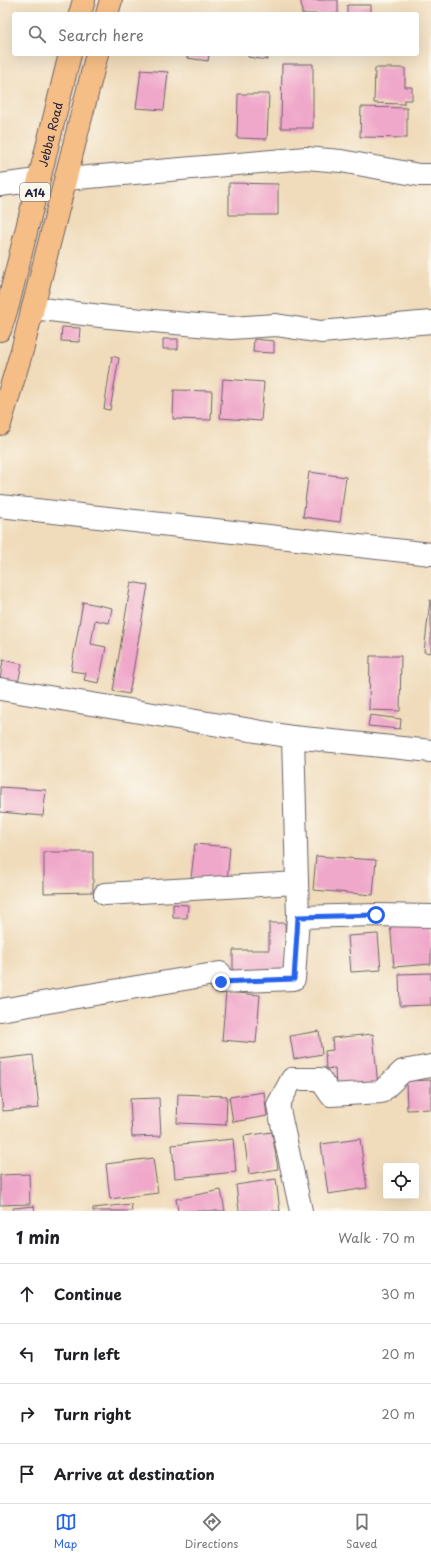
<!DOCTYPE html>
<html lang="en">
<head>
<meta charset="utf-8">
<style>
	body { margin:0; font-family:"Playpen Sans",sans-serif; background:#f2f2f2; color:#202124 }
	.controls { position:absolute; right:12px; bottom:12px; display:grid; overflow:hidden; border-radius:4px; box-shadow:0 4px 16px #0002 }
	.controls button { width:36px; height:36px; display:grid; place-items:center; padding:0; border:0; border-bottom:1px solid #e0e0e0; background:#fff; color:#202124; font:20px sans-serif }
	.stop { position:absolute; width:12px; height:12px; margin:-9px; border:3px solid #2563eb; border-radius:50%; background:#fff }
	.stop.end { background:#2563eb; border-color:#fff; box-shadow:0 1px 4px #0008 }
	.list { margin:0; padding:0; list-style:none }
	h2 { display:flex; justify-content:space-between; align-items:center; height:52px; margin:0; padding:0 16px; font-size:17px }
	h2 small { font-size:13px; font-weight:400; color:#757577 }
	.list li { display:grid; grid-template-columns:26px 1fr auto; gap:12px; align-items:center; box-sizing:border-box; height:60px; padding:0 16px; border-top:1px solid #e0e0e0 }
	.list b { display:block; font-size:15px; white-space:nowrap }
	.list em { font-size:13px; font-style:normal; color:#757577 }
	.icon { flex:none; width:22px; height:22px; fill:none; stroke:currentColor; stroke-width:2; stroke-linecap:round; stroke-linejoin:round }
	.map { position:relative; flex:none; width:431px; height:1211px; overflow:hidden }
	.search { position:absolute; background:#fff; box-shadow:0 4px 16px #0002; left:12px; right:12px; top:12px; height:44px; display:flex; align-items:center; gap:10px; box-sizing:border-box; padding:0 14px; border-radius:4px; color:#757577; font-size:15px }
	.sheet { height:292px; background:#fff }
	nav { display:flex; justify-content:space-around; align-items:center; box-sizing:border-box; height:56px; border-top:1px solid #e0e0e0; background:#fff; font-size:11px; color:#757577 }
	nav a { display:grid; justify-items:center; gap:2px }
	nav .on { color:#2563eb }
	.map>svg:first-child { display:block }
	.building { fill:#f0a8ca }
	.lines { fill:none; stroke-linecap:round; stroke-linejoin:round }
	.minor-casing { stroke:#6a6368; stroke-width:24 }
	.highway-casing { stroke:#6a6368; stroke-width:24 }
	.minor { stroke:#fff; stroke-width:22 }
	.highway { stroke:#f6be87; stroke-width:22 }
	.route { stroke:#2563eb; stroke-width:5 }
	.labels { text-anchor:middle; dominant-baseline:central; stroke-width:3.5; stroke-linejoin:round; paint-order:stroke }
	.shield { fill:#fbf7ec; stroke:#636270; stroke-width:1 }
	.shield-label { font-size:11px; font-weight:bold; fill:#22223b }
	.street-label { font-size:12px; fill:#22223b; stroke:#fbf7ec }
</style>
</head>
<body>
<div class="map">
<svg width="431" height="1211" viewBox="0 0 431 1211">
	<rect width="100%" height="100%" fill="#fbf7ec"/>
	<filter id="ink" filterUnits="userSpaceOnUse"><feTurbulence type="fractalNoise" baseFrequency=".025" numOctaves="2"/><feDisplacementMap in="SourceGraphic" scale="8" xChannelSelector="R" yChannelSelector="G"/><feConvolveMatrix kernelMatrix="1 2 1 2 8 2 1 2 1" color-interpolation-filters="sRGB"/></filter>
	<filter id="wash" filterUnits="userSpaceOnUse"><feTurbulence type="fractalNoise" baseFrequency=".012" numOctaves="4" result="noise"/><feDisplacementMap in="SourceGraphic" scale="16" xChannelSelector="R" yChannelSelector="G"/><feGaussianBlur stdDeviation="0.9" result="paint"/><feColorMatrix in="noise" values="0 0 0 0 0 0 0 0 0 0 0 0 0 0 0 0 0 1.4 0 .05"/><feComposite in="paint" operator="in"/></filter>
	<g filter="url(#wash)">
		<rect width="100%" height="100%" fill="#f0dcbb"/>
		<g id="blocks">
			<path class="building" d="M301 0H338V14H302Z
				M347 5H371V14H347Z
				M187 54H209L208 61 187 58Z
				M248 54H268L267 60 248 57Z
				M282 64H313V128H281Z
				M375 68H405V87H412V100H404V104L374 103Z
				M141 70 168 72 164 110 136 108Z
				M238 94H269L267 139 237 138Z
				M361 107 407 108V138L360 137Z
				M229 183 278 184V215H229Z
				M62 327 80 328 79 342 61 341Z
				M163 339H178V349H163Z
				M254 339 274 341V353L253 352Z
				M112 356 119 358 110 410 104 409Z
				M223 379 264 382 261 421 220 418Z
				M174 390 212 391 211 420 173 419Z
				M309 472 346 477 340 522 303 517Z
				M131 582 148 585 129 694 113 691Z
				M430 600H431V653L424 652Z
				M83 602 112 608 109 623 95 620 91 644 106 647 99 683 84 680 86 673 71 671Z
				M370 656H401L400 711 369 710Z
				M3 660 22 664 18 683 0 679Z
				M370 715 401 719 400 729 368 726Z
				M0 787 46 790 43 816 0 812Z
				M195 844 230 847 227 882 191 878Z
				M44 852H93V892L44 893Z
				M316 856 376 860 373 895 313 890Z
				M173 904 188 905 187 918H173Z
				M431 919V964L394 967 390 923Z
				M269 923H285L286 975H233V950H269Z
				M378 934 381 970 351 972 348 936Z
				M431 973V1005L400 1006 399 974Z
				M226 992 260 995 256 1043 222 1040Z
				M319 1031 322 1054 294 1059 290 1036Z
				M373 1034 378 1086 336 1089 335 1068 326 1069 325 1051 333 1050 332 1038Z
				M33 1055 39 1108 3 1111 0 1086V1059Z
				M431 1080V1109L407 1110 406 1081Z
				M264 1092 267 1116 233 1122 229 1097Z
				M178 1094 227 1096 226 1125 177 1123Z
				M159 1098 161 1136 132 1137 130 1099Z
				M272 1132 278 1169 249 1174 244 1136Z
				M233 1139 236 1172 175 1178 172 1145Z
				M360 1139 367 1188 328 1194 321 1144Z
				M153 1158 158 1193 110 1199 106 1164Z
				M29 1174 30 1204 0 1205V1175Z
				M276 1179 280 1211H239L236 1185Z
				M221 1190 225 1211H178L176 1199Z
				M131 1204 132 1211H93V1208Z
				M34 1206 35 1211H13V1208Z"/>
		</g>
	</g>
	<g filter="url(#ink)">
		<use href="#blocks" fill-opacity="0" stroke="#6a6368" stroke-width="1"/>
		<g class="lines">
			<defs>
				<path id="minor" d="M66 179 306 158 341 161 419 175H431
					M0 185 38 180
					M33 308 109 317 231 328 276 325 321 332 431 322
					M0 506 431 554
					M0 689 293 737 431 751
					M293 737 298 917
					M105 894 297 883
					M0 1010 220 973 221 982 294 979 298 917 376 915 431 916
					M301 1211 278 1105 292 1079H320L331 1095 381 1092 403 1071 431 1066"/>
				<g id="highway">
					<path d="M80 14 84 0"/>
					<path d="M107 14 111 0"/>
					<path id="s1" d="M0 330 8 305 70 54"/>
					<path d="M0 424 23 347 97 54"/>
				</g>
			</defs>
			<use href="#minor" class="minor-casing"/>
			<use href="#highway" class="highway-casing"/>
			<use href="#minor" class="minor"/>
			<use href="#highway" class="highway"/>
		</g>
	</g>
	<g class="lines" filter="url(#ink)">
		<path class="route" d="M221 982 294 979 298 917 376 915"/>
	</g>
	<g class="labels">
		<rect class="shield" x="20" y="183" width="30" height="18" rx="3"/>
		<g class="shield-label">
			<text x="35" y="192">A14</text>
		</g>
		<g class="street-label">
			<text stroke="none"><textPath href="#s1" startOffset="202">Jebba Road</textPath></text>
		</g>
	</g>
</svg>
<div class="controls">
<button><svg class="icon" aria-label="locate" viewBox="0 0 24 24"><circle cx="12" cy="12" r="6"/><path d="M12 2v4M12 18v4M2 12h4M18 12h4"/></svg></button>
</div>
<div class="stop" style="left:376px;top:915px"></div>
<div class="stop end" style="left:221px;top:982px"></div>
<div class="search"><svg class="icon" aria-label="search" viewBox="0 0 24 24"><circle cx="10" cy="10" r="6"/><path d="M15 15l6 6"/></svg>Search here</div>
</div>
<section class="sheet">
<h2>1 min<small>Walk · 70 m</small></h2>
<ul class="list">
<li><svg class="icon" aria-label="ahead" viewBox="0 0 24 24"><path d="M12 20V5M6 11l6-6 6 6"/></svg><div><b>Continue</b></div><em>30 m</em></li>
<li><svg class="icon" aria-label="left" viewBox="0 0 24 24"><path d="M17 20v-9H6M10 6l-5 5 5 5"/></svg><div><b>Turn left</b></div><em>20 m</em></li>
<li><svg class="icon" aria-label="right" viewBox="0 0 24 24"><path d="M7 20v-9h11M14 6l5 5-5 5"/></svg><div><b>Turn right</b></div><em>20 m</em></li>
<li><svg class="icon" aria-label="arrive" viewBox="0 0 24 24"><path d="M6 21V4h12l-3 4 3 4H6"/></svg><div><b>Arrive at destination</b></div></li>
</ul>
</section>
<nav>
<a class="on"><svg class="icon" aria-label="map" viewBox="0 0 24 24"><path d="M3 6l6-2 6 2 6-2v14l-6 2-6-2-6 2zM9 4v14M15 6v14"/></svg>Map</a>
<a><svg class="icon" aria-label="directions" viewBox="0 0 24 24"><path d="M12 3l9 9-9 9-9-9zM9 14v-3h6M13 9l2 2-2 2"/></svg>Directions</a>
<a><svg class="icon" aria-label="saved" viewBox="0 0 24 24"><path d="M7 4h10v16l-5-4-5 4z"/></svg>Saved</a>
</nav>
</body>
</html>
